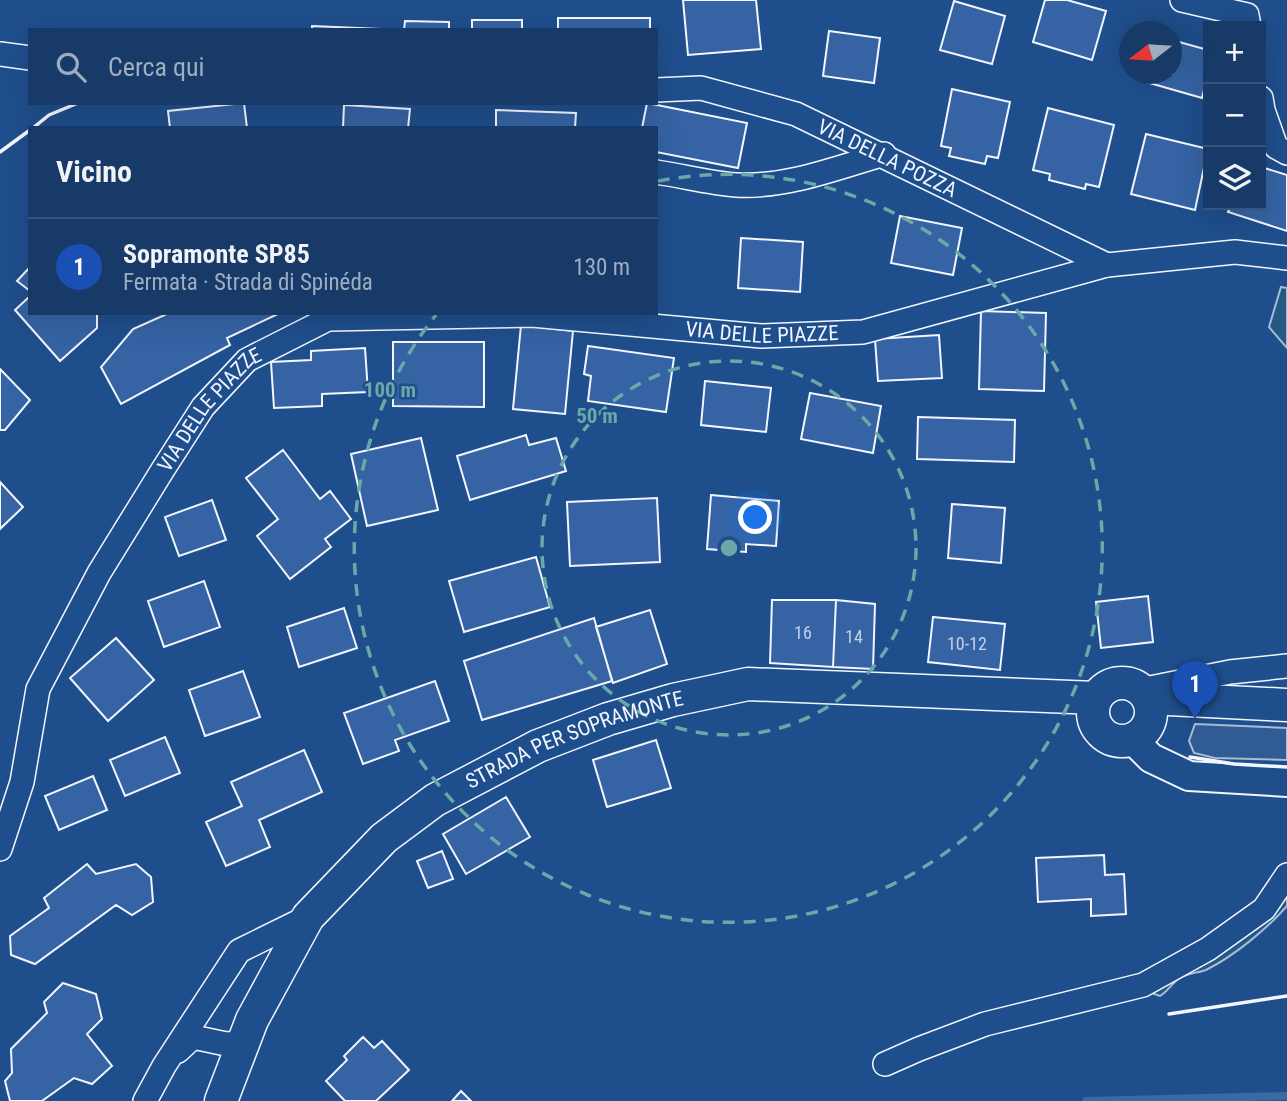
<!DOCTYPE html>
<html lang="it">
<head>
<meta charset="utf-8">
<style>
	body { margin:0; font-family:"Roboto Condensed",sans-serif; background:#244571; color:#f1f3f6 }
	.controls { position:absolute; right:21px; top:21px; display:grid; overflow:hidden; border-radius:0px; box-shadow:0 7px 28px #0002 }
	.controls button { width:63px; height:63px; display:grid; place-items:center; padding:0; border:0; border-bottom:2px solid #36547d; background:#173a69; color:#f1f3f6; font:35px sans-serif }
	.compass { position:absolute; left:1119px; top:21px; width:63px; height:63px; border-radius:50%; background:#173a69; box-shadow:0 7px 28px #0002; rotate:253deg }
	.you { position:absolute; left:756px; top:518px; width:24px; height:24px; margin:-18px; border:5px solid #fff; border-radius:50%; background:#1a73e8; box-shadow:0 0 0 10px #1a73e833 }
	.badge { display:grid; place-items:center; width:46px; height:46px; border-radius:50%; background:#bca0f2; color:#fff; font-size:23px; font-weight:700 }
	.pin { position:absolute; translate:-50% -58px; filter:drop-shadow(0 2px 4px #0008) }
	.pin::after { content:''; position:absolute; top:37px; width:24px; height:21px; background:inherit; clip-path:polygon(0 0,100% 0,50% 100%) }
	.list { margin:0; padding:0; list-style:none }
	h2 { display:flex; justify-content:space-between; align-items:center; height:91px; margin:0; padding:0 28px; font-size:30px }
	h2 small { font-size:23px; font-weight:400; color:#9eadc0 }
	.list li { display:grid; grid-template-columns:46px 1fr auto; gap:21px; align-items:center; box-sizing:border-box; height:98px; padding:0 28px; border-top:2px solid #36547d }
	.list b { display:block; font-size:26px; white-space:nowrap }
	.list p { margin:0; font-size:23px; white-space:nowrap; color:#9eadc0 }
	.list em { font-size:23px; font-style:normal; color:#9eadc0 }
	.icon { flex:none; width:38px; height:38px; fill:none; stroke:currentColor; stroke-width:2; stroke-linecap:round; stroke-linejoin:round }
	.map { position:relative; flex:none; width:1287px; height:1101px; overflow:hidden }
	.search { position:absolute; background:#173a69; box-shadow:0 7px 28px #0002; left:28px; top:28px; width:630px; height:77px; display:flex; align-items:center; gap:18px; box-sizing:border-box; padding:0 24px; border-radius:0px; color:#9eadc0; font-size:26px }
	.panel { position:absolute; background:#173a69; box-shadow:0 7px 28px #0002; left:28px; top:126px; width:630px; height:189px; border-radius:0px }
	.map>svg:first-child { display:block }
	.green { fill:#245a82; stroke:#a8bbd7; stroke-width:2 }
	.parking { fill:#305b95; stroke:#a8bbd7; stroke-width:2 }
	.lines { fill:none; stroke-linecap:round; stroke-linejoin:round }
	.stream { stroke:#3b69a3; stroke-width:8 }
	.building { fill:#3563a3; stroke:#f2f6ff; stroke-width:2 }
	.minor-casing { stroke:#f2f6ff; stroke-width:26 }
	.tertiary-casing { stroke:#f2f6ff; stroke-width:32 }
	.secondary-casing { stroke:#f2f6ff; stroke-width:35 }
	.minor { stroke:#1f4e8c; stroke-width:23 }
	.tertiary { stroke:#1f4e8c; stroke-width:28 }
	.secondary { stroke:#1f4e8c; stroke-width:32 }
	.wall { stroke:#f2f6ff; stroke-width:3.5 }
	.ring { fill:none; stroke:#6aa9a8; stroke-width:3.5; stroke-dasharray:12 9 }
	.labels { text-anchor:middle; dominant-baseline:central; stroke-width:5; stroke-linejoin:round; paint-order:stroke }
	.number-label { font-size:18px; fill:#c3d1e8 }
	.street-label { font-size:21px; fill:#f2f6ff; stroke:#1f4e8c }
	.centre { fill:#6aa9a8; stroke:#1f4e8c; stroke-width:3.5 }
	.ring-label { font-size:21px; text-anchor:middle; font-weight:bold; fill:#6aa9a8; stroke:#1f4e8c; stroke-width:5; stroke-linejoin:round; paint-order:stroke }
</style>
</head>
<body>
<div class="map">
<svg width="1287" height="1101" viewBox="0 0 1287 1101">
	<rect width="100%" height="100%" fill="#1f4e8c"/>
	<path class="green" d="M1281 287 1287 288V348L1269 327Z
		M1287 893V906C1267 929 1234 956 1206 970 1198 973 1188 973 1180 978 1173 982 1168 991 1160 996L1154 994 1152 989Z"/>
	<path class="parking" d="M1195 724 1287 728V760L1215 758 1194 753 1189 741Z"/>
	<g class="lines">
		<path class="stream" d="M1086 1101 1287 1096"/>
	</g>
	<path class="building" d="M683 0H756L761 49 688 55Z
		M1045 0H1067L1106 11 1092 60 1033 42Z
		M954 1 1005 16 992 64 940 50Z
		M558 18H650V30H558Z
		M472 20H522V30H472Z
		M405 21 449 22V30H404Z
		M312 26 381 29V30H312Z
		M829 31 880 38 874 83 823 76Z
		M1172 40 1208 50V74L1202 98 1146 82 1148 74H1172Z
		M952 89 1010 102 998 158 987 156 985 164 949 156 951 148 941 146Z
		M244 103 247 128H170L168 111Z
		M647 103 747 123 738 168 656 152V128H642Z
		M344 105 410 109 408 128H343Z
		M1048 108 1114 125 1099 187 1086 184 1085 189 1049 180 1050 174 1033 170Z
		M496 110 576 113 575 128H496Z
		M1146 134 1208 149 1195 210 1131 194Z
		M1261 167 1287 175V231L1228 212 1231 205H1261Z
		M900 216 962 228 953 275 891 263Z
		M741 238 803 242 800 292 738 288Z
		M30 267V291L17 281Z
		M30 296V313H97V328L60 361 15 310Z
		M981 311 1046 313 1044 391 979 389Z
		M169 313H280L227 338 230 345 121 404 101 367 133 329Z
		M521 325 573 331 565 414 513 409Z
		M939 335 942 378 878 381 875 339Z
		M393 342H484V407L393 406Z
		M588 346 674 358 666 412 588 401 591 376 584 374Z
		M365 348 368 392 322 394V406L274 408 271 362 311 360V351Z
		M0 369 30 400 5 430H0Z
		M705 381 771 388 766 432 701 425Z
		M810 393 881 406 873 453 801 439Z
		M918 417 1015 420 1014 462 917 459Z
		M526 435 529 445 556 438 566 471 470 500 457 456Z
		M421 438 438 510 367 526 351 454Z
		M283 450 320 499 330 491 351 519 325 539 331 547 290 579 257 536 278 519 246 478Z
		M0 482 23 507 0 529Z
		M711 495 779 501 776 546 746 544V552L707 549Z
		M657 498 660 562 570 566 567 502Z
		M212 500 226 540 179 556 165 517Z
		M952 504 1005 508 1001 563 948 558Z
		M536 557 550 607 464 632 449 581Z
		M204 581 220 627 164 647 148 601Z
		M1148 596 1153 642 1101 648 1096 602Z
		M772 600H836L833 667 770 663Z
		M836 600 875 604 873 669 833 667Z
		M344 608 357 648 299 667 287 627Z
		M650 610 667 664 613 683 596 627Z
		M933 617 1005 624 1000 670 928 662Z
		M594 618 612 681 482 720 464 661Z
		M116 638 154 680 108 721 70 678Z
		M243 671 260 717 205 736 189 690Z
		M435 681 449 721 395 740 399 751 363 764 344 713Z
		M165 737 180 773 125 796 110 760Z
		M656 740 671 788 607 807 593 760Z
		M304 750 322 792 259 820 270 847 226 866 206 822 242 806 231 782Z
		M93 776 107 810 59 830 45 796Z
		M506 797 530 837 466 874 443 834Z
		M442 851 453 879 428 888 417 861Z
		M1104 855 1105 875 1124 874 1126 914 1091 916V899L1038 902 1036 858Z
		M87 864 96 874 136 864 151 877 153 902 132 915 116 905 35 964 11 955 10 936 49 908 44 898Z
		M63 983 96 994 102 1019 87 1034 112 1066 92 1084 74 1078 42 1101H10L5 1081 12 1073 11 1049 47 1013 44 1002Z
		M363 1037 374 1048 382 1041 409 1070 376 1101H345L326 1081 347 1060 344 1056Z
		M461 1091 471 1101H452Z"/>
	<g class="lines">
		<defs>
			<g id="minor">
				<path d="M1182 0 1247 15 1249 26"/>
				<path d="M0 54 30 58"/>
				<path id="s1" d="M656 90 701 88 796 114 1107 265"/>
				<path d="M1261 98 1263 110 1276 147 1287 153"/>
				<path d="M656 172C683 176 710 183 736 185 785 188 837 168 884 154"/>
				<path d="M1145 689 1230 672 1287 666"/>
				<path id="s2" d="M0 849 22 782 38 689 99 573 162 471 203 407 247 360 328 319 532 315 761 336 863 332 1107 265 1235 252 1287 258"/>
				<path d="M178 1051 193 1037 226 1044 242 1043"/>
				<path d="M885 1064 919 1049 985 1024 1143 985 1208 949 1264 909 1287 875"/>
				<path d="M145 1101 164 1066 239 951 308 917"/>
			</g>
			<path id="tertiary" d="M1133 740 1151 758 1189 776 1287 782"/>
			<g id="secondary">
				<circle cx="1122" cy="712" r="29"/>
				<path d="M1148 698 1287 705"/>
				<path id="s3" d="M221 1101 252 1020 308 917 384 838 435 800 538 746 608 719 673 700 748 684 1096 698"/>
			</g>
		</defs>
		<use href="#minor" class="minor-casing"/>
		<use href="#tertiary" class="tertiary-casing"/>
		<use href="#secondary" class="secondary-casing"/>
		<use href="#minor" class="minor"/>
		<use href="#tertiary" class="tertiary"/>
		<use href="#secondary" class="secondary"/>
		<path class="wall" d="M33 128 49 115 78 103
			M0 152 30 130
			M1190 757 1234 764 1287 767
			M1169 1014 1287 996"/>
	</g>
	<g class="ring">
		<circle cx="729" cy="548" r="187"/>
		<path d="M658 181A374 374 0 1 1 436 315"/>
	</g>
	<g class="labels">
		<g class="number-label">
			<text x="803" y="632">16</text>
			<text x="854" y="636">14</text>
			<text x="967" y="643">10-12</text>
		</g>
		<g class="street-label">
			<text stroke="none"><textPath href="#s1" startOffset="245">VIA DELLA POZZA</textPath></text>
			<text stroke="none"><textPath href="#s2" startOffset="1082">VIA DELLE PIAZZE</textPath></text>
			<text stroke="none"><textPath href="#s2" startOffset="494">VIA DELLE PIAZZE</textPath></text>
			<text stroke="none"><textPath href="#s3" startOffset="530">STRADA PER SOPRAMONTE</textPath></text>
		</g>
	</g>
	<circle cx="729" cy="548" r="10" class="centre"/>
	<g class="ring-label">
		<text x="390" y="397">100 m</text>
		<text x="597" y="423">50 m</text>
	</g>
</svg>
<div class="controls">
<button>+</button>
<button>−</button>
<button><svg class="icon" aria-label="layers" viewBox="0 0 24 24"><path d="M12 4l9 5-9 5-9-5zM3 14l9 5 9-5"/></svg></button>
</div>
<svg class="compass" viewBox="-18 -18 36 36"><path d="M0-13l5 13h-10z" fill="#e53935"/><path d="M0 13l5-13h-10z" fill="#9eadc0"/></svg>
<div class="you"></div>
<div class="pin badge" style="left:1195px;top:719px;background:#1a4fb4">1</div>
<div class="search"><svg class="icon" aria-label="search" viewBox="0 0 24 24"><circle cx="10" cy="10" r="6"/><path d="M15 15l6 6"/></svg>Cerca qui</div>
<section class="panel">
<h2>Vicino<small></small></h2>
<ul class="list">
<li><span class="badge" style="background:#1a4fb4">1</span><div><b>Sopramonte SP85</b><p>Fermata · Strada di Spinéda</p></div><em>130 m</em></li>
</ul>
</section>
</div>
</body>
</html>
